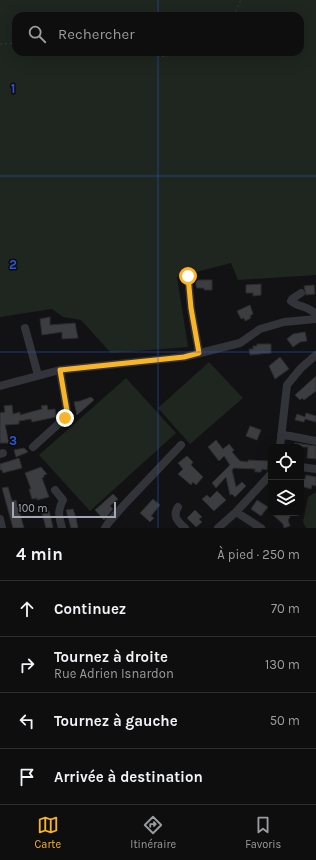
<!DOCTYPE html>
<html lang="fr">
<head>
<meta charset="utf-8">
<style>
	body { margin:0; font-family:Karla,sans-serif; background:#1c1c1d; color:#f1f3f6 }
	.controls { position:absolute; right:12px; bottom:12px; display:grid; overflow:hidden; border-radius:8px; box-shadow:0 4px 16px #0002 }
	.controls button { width:36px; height:36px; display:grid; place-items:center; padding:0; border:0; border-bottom:1px solid #2e2e2f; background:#0e0e0f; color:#f1f3f6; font:20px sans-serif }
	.scale { position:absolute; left:12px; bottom:10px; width:104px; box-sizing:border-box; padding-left:4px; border:2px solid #a3a8b5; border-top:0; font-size:11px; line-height:14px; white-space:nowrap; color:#a3a8b5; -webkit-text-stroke:3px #0d0d0e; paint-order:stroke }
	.stop { position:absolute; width:12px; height:12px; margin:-9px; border:3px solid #f9b525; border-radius:50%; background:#fff }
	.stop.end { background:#f9b525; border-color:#fff; box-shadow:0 1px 4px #0008 }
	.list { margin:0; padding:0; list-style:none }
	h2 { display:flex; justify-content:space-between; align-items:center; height:52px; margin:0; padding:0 16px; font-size:17px }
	h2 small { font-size:13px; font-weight:400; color:#9b9c9e }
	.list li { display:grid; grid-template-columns:26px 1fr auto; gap:12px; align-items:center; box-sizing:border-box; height:56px; padding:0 16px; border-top:1px solid #2e2e2f }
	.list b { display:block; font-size:15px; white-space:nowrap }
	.list p { margin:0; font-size:13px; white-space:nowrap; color:#9b9c9e }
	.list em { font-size:13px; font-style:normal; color:#9b9c9e }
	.icon { flex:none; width:22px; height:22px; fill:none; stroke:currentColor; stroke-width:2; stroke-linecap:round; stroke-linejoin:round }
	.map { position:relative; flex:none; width:316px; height:528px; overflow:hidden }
	.search { position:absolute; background:#0e0e0f; box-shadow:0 4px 16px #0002; left:12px; right:12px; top:12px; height:44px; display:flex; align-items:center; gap:10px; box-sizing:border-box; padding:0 14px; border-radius:12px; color:#9b9c9e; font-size:15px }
	.sheet { height:276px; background:#0e0e0f }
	nav { display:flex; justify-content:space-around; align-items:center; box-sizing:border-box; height:56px; border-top:1px solid #2e2e2f; background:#0e0e0f; font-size:11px; color:#9b9c9e }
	nav a { display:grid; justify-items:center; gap:2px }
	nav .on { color:#f9b525 }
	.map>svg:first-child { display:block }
	.green { fill:#1e261f; fill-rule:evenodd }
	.building { fill:#3c3d41; stroke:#2c2c30 }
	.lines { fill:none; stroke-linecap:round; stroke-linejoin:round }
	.path { stroke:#393b40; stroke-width:1; stroke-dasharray:2 3; stroke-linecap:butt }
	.minor { stroke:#333439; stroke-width:8 }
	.route { stroke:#f9b525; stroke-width:5 }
	.grid { fill:none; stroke:#2a57d4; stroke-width:1; stroke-opacity:0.55 }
	.grid-label { font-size:13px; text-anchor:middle; font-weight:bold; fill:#2a57d4; stroke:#0d0d0e; stroke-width:3; stroke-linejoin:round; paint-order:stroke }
</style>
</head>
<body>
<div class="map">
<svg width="316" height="528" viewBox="0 0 316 528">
	<rect width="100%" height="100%" fill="#121214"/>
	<path class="green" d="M0 0H316V275L238 280 231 263 177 277 188 347 111 353 81 320 63 317 52 309 0 317ZM16 16H300V52H16Z
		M209 362 243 398 190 444 158 408Z
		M126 378 176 433 90 511 39 455Z
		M316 492V528H306L303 522 308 497Z"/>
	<path class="building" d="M198 280H212V290H204V288H197L196 286V282Z
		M261 284V295L253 296V293H246V285Z
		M314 285 315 294 306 295 304 286Z
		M250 305 253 314 250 316 251 318 245 321 244 318 241 319 237 311Z
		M50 317V325L75 323 78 338 62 339V332L42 335 40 319Z
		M305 332 307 341 300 342 293 347 287 339 293 334Z
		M257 344H271V353L250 355 249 349H253V346H257Z
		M280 357 289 369 275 379 269 366Z
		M316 376V391L304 400 302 398 300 400 295 395Z
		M91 397 94 400 77 415 74 402 80 401Z
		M12 405 13 414 20 412V415L42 409 41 406 47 405 48 410 55 409 56 417 32 422 31 419 19 421V424L5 425 9 443H0V413L5 412 4 406Z
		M306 413 316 416V422L305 419 304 422 295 420 297 414 305 417Z
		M250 426 261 430 257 440 246 436Z
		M216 440 223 449 229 444 234 450 232 452 240 461 248 462V460L268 461 267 470 262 469 261 472H255V469L234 468 232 470 236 487 242 482 246 486 235 497 232 494 230 495 226 477 216 488 212 483 230 465 224 456 219 461 208 447Z
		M295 443 316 446V459L307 458 308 447H294Z
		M24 448 28 452 16 457 14 450Z
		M187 456 193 462 191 465 203 477 196 485 193 482 191 485 178 474 183 469 178 463Z
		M19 458 22 468 6 472 3 473 2 470H0V464Z
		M41 467 47 474 44 475V477L42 478 49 497 37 500V498L32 499 29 489H31L25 473Z
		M306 475 316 477V486L312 485 311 489 301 486V478L305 479Z
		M8 487 12 501 16 500 24 528H13L2 488Z
		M217 491 226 500 214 511 202 499 207 495 210 498Z
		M113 494 118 499 110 506 113 509 104 520 95 510Z
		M153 499 160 505 151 516 154 518 150 522 140 513Z
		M257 500 268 507 261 516 251 509Z
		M73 509 76 518 78 528H71L66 510Z
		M195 510 202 517 199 519 202 522 196 527 187 518Z
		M49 511 51 518 53 528H46L42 513Z
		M271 513H281L284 516 287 513 290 517 288 520 290 526 284 528 283 524Z"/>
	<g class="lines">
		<path class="path" d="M233 16 241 0
			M0 44 16 43
			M148 52C157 57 166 59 175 52"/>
		<path class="minor" d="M188 276 191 308 199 353
			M301 293 292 299 291 301C298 307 308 306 316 314
			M25 328 38 375
			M0 386 60 370 184 357 240 343 260 329 284 322 316 319
			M281 435 290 436 316 441
			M33 447 65 418 67 411 60 370
			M280 447 287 385 301 368 316 355
			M0 454 3 453
			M301 467 316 469
			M55 490 63 500C57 512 59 516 62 528
			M178 507C172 516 178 522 185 528
			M236 512 261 528
			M0 519 2 528
			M105 528 109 522 124 505 181 445
			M218 528 236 512 271 474"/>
	</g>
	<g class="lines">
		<path class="route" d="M65 418 67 411 60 370 184 357 199 353 191 308 188 276"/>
	</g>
	<path class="grid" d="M158 0V16M158 52V528M0 176H316M0 352H316"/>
	<g class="grid-label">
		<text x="13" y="93">1</text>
		<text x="13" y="269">2</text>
		<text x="13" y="445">3</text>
	</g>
</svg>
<div class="controls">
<button><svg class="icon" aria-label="locate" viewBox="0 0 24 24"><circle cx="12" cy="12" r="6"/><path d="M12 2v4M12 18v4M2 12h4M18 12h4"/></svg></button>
<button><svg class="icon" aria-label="layers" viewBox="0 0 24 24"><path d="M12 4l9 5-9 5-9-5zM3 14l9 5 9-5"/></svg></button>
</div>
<div class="scale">100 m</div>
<div class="stop" style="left:188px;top:276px"></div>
<div class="stop end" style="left:65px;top:418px"></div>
<div class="search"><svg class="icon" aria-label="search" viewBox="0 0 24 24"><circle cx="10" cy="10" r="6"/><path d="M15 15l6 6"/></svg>Rechercher</div>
</div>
<section class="sheet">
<h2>4 min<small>À pied · 250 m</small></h2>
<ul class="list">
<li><svg class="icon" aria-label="ahead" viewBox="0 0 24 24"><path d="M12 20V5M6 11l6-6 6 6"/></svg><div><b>Continuez</b></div><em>70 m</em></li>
<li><svg class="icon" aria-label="right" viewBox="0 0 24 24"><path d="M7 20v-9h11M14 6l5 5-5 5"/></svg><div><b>Tournez à droite</b><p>Rue Adrien Isnardon</p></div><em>130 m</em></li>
<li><svg class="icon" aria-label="left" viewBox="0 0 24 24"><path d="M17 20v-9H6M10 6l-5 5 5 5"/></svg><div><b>Tournez à gauche</b></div><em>50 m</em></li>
<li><svg class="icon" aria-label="arrive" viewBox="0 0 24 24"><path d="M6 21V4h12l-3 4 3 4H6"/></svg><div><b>Arrivée à destination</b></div></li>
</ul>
</section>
<nav>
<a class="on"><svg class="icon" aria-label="map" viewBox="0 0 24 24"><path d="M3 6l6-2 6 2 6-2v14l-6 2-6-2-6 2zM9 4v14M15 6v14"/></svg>Carte</a>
<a><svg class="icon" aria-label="directions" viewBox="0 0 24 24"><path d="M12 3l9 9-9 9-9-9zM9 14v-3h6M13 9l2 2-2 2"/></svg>Itinéraire</a>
<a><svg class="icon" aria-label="saved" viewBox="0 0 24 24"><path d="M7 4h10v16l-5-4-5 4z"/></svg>Favoris</a>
</nav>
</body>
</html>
